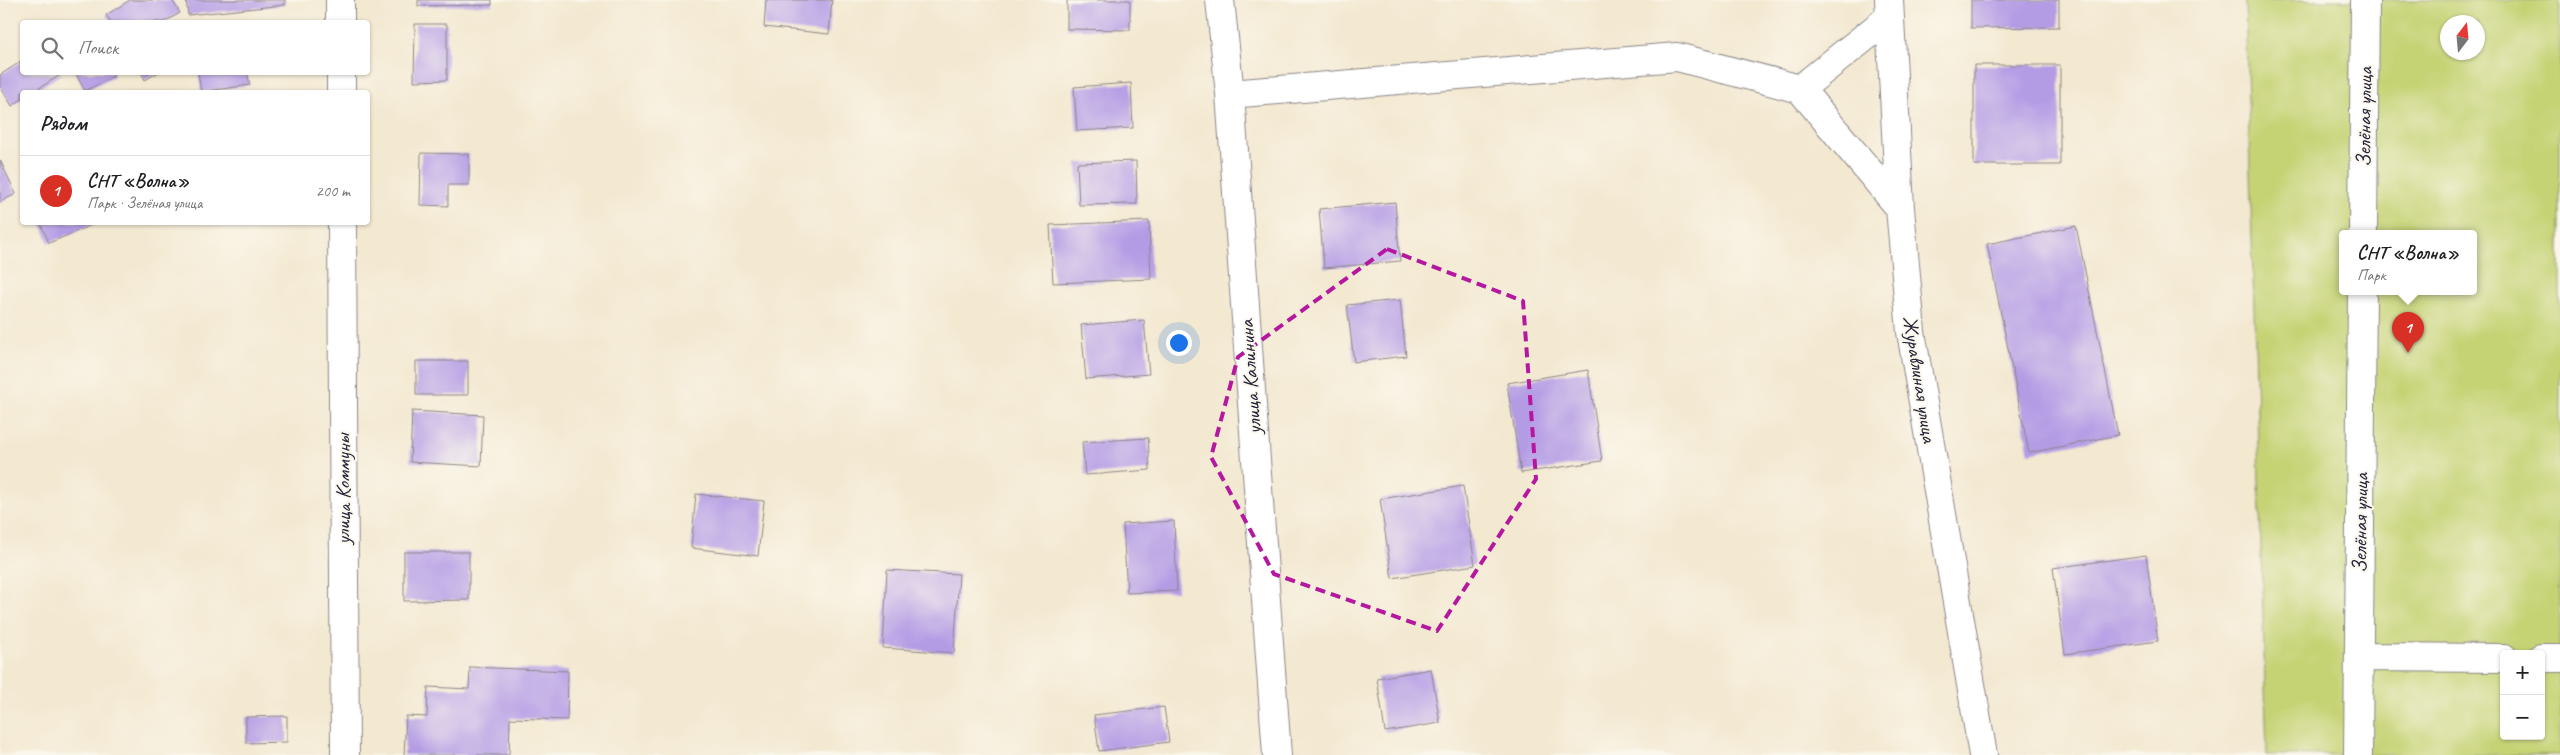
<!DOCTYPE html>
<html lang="ru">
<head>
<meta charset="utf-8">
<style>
	body { margin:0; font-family:Caveat,sans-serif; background:#f2f2f2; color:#202124 }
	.controls { position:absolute; right:15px; bottom:15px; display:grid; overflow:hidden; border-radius:5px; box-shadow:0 1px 4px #0004 }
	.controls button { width:45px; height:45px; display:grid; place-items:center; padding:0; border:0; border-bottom:1px solid #e0e0e0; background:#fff; color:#202124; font:25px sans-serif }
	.compass { position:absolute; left:2440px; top:15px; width:45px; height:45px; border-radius:50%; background:#fff; box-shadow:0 1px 4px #0004; rotate:16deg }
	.you { position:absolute; left:1178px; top:342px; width:18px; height:18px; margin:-12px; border:4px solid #fff; border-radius:50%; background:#1a73e8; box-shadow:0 0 0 8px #1a73e833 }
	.badge { display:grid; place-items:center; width:32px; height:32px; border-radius:50%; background:#d93025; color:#fff; font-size:16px; font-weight:700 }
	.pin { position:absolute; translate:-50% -41px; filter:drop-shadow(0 1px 2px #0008) }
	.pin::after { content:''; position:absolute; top:26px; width:18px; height:15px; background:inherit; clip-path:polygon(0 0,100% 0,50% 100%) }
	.popup { position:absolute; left:2339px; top:230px; width:138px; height:65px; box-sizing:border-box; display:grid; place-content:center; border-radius:5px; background:#fff; filter:drop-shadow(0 1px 4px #0005); font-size:16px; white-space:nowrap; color:#757577 }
	.popup b { font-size:19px; color:#202124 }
	.popup::after { content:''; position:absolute; left:50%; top:100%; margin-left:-10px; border:10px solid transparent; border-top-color:#fff }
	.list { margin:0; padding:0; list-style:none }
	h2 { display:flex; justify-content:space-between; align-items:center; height:65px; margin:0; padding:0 20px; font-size:21px }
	h2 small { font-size:16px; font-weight:400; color:#757577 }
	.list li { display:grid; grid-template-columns:32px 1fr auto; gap:15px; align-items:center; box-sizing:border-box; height:70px; padding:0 20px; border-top:1px solid #e0e0e0 }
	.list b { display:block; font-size:19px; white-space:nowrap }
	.list p { margin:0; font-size:16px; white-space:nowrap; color:#757577 }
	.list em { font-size:16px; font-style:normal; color:#757577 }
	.icon { flex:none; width:28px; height:28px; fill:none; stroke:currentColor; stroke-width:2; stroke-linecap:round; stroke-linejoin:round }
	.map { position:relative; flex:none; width:2560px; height:755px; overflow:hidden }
	.search { position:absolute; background:#fff; box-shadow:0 1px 4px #0004; left:20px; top:20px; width:350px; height:55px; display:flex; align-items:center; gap:12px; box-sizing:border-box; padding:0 18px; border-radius:5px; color:#757577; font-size:19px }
	.panel { position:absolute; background:#fff; box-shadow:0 1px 4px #0004; left:20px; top:90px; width:350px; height:135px; border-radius:5px }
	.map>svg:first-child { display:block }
	.green { fill:#c6d374; stroke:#747a58; fill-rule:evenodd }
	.building { fill:#b49ce5 }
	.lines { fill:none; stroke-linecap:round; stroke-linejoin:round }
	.street-casing { stroke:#8a8586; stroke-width:30 }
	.street { stroke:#fff; stroke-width:28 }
	.marked { fill:none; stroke:#b5179e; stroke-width:4; stroke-dasharray:10 6; stroke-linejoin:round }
	.labels { text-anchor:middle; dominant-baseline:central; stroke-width:4; stroke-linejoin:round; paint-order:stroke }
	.street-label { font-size:21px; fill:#22223b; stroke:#fbf7ec }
</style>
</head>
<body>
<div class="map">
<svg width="2560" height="755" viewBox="0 0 2560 755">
	<rect width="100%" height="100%" fill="#fbf7ec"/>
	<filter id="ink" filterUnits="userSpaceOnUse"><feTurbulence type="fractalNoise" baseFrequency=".02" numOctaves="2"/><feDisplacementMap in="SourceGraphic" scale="10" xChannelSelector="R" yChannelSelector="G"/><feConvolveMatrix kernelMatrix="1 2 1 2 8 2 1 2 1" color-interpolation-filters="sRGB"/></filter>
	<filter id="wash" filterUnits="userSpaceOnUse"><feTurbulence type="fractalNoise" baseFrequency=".0096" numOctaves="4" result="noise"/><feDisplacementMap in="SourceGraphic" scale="20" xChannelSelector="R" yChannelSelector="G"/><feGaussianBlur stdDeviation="1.12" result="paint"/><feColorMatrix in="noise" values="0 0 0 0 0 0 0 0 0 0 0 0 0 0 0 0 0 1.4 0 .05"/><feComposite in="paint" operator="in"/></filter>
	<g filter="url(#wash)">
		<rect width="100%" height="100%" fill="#f3e8d0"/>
		<path class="green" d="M2245 0H2560V755H2267ZM2448 22H2478V52H2448ZM2343 234H2473V292H2343ZM2504 654H2541V736H2504Z"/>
		<g id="blocks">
			<path class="building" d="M130 0H172L180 13 164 22H111L106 15Z
				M186 0H285V5L188 15Z
				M418 0H492V5L418 6Z
				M766 0H832L829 34 764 27Z
				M1067 0H1130V30L1067 29Z
				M1971 0H2059V27L1971 28Z
				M415 24H447V80L414 81Z
				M22 61V72L62 74 33 92H22V99L12 106 0 86V75Z
				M1974 65H2060V165H1974Z
				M75 72H112L114 76 85 91Z
				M141 72H159L145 80Z
				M198 72H247L250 85 201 92Z
				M1131 83 1133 128 1077 131 1074 87Z
				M421 153 469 154V185H448V206L420 205Z
				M0 160 16 194 0 202Z
				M1136 161 1137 204 1079 205 1077 163Z
				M1395 202 1400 261 1324 268 1319 209Z
				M1149 221 1151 279 1053 283 1050 225Z
				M40 222H93L94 224 49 243Z
				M2076 226 2118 435 2029 453 1987 244Z
				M1400 300 1406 356 1354 362 1347 305Z
				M1144 320 1149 374 1086 379 1081 325Z
				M416 361H468V395H416Z
				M1588 370 1602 461 1521 473 1507 383Z
				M412 411 483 415 481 466 410 462Z
				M1148 438 1150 470 1085 475 1082 442Z
				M1463 486 1475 565 1392 578 1380 499Z
				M696 494 764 501 758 556 691 548Z
				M1174 521 1177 591 1127 593 1123 524Z
				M404 552H469V600L404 601Z
				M2146 555 2158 641 2065 654 2053 568Z
				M887 570 959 574 954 653 883 648Z
				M470 667 568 671 567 720 510 718 509 755H404L406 716 427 717 428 687 469 689Z
				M1431 669 1440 723 1385 732 1377 678Z
				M1164 707 1169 742 1099 751 1094 715Z
				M287 716V742L246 743V717Z"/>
		</g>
	</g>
	<g filter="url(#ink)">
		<use href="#blocks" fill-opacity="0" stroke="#8a8586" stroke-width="1"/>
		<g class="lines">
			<defs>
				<path id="street" d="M340 0V22
					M1220 0 1230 94 1277 755
					M1889 0 1900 208 1911 332 1983 755
					M1890 17 1800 89 1900 208
					M341 72V92
					M1230 94 1677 57 1800 89
					M342 222 345 755
					M2363 234 2365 0
					M2359 657 2504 658
					M2541 658H2560
					M2358 755 2362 292"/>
			</defs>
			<use href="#street" class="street-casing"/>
			<use href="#street" class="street"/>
		</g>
	</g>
	<path class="marked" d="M1387 249 1523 301 1536 479 1437 631 1274 574 1211 457 1238 357Z"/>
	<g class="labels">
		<g class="street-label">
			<text transform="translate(2364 117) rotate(-89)">Зелёная улица</text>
			<text transform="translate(1250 377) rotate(-94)">улица Калинина</text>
			<text transform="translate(1920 379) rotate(81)">Журавлиная улица</text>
			<text transform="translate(343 489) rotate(-90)">улица Коммуны</text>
			<text transform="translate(2360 523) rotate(-89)">Зелёная улица</text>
		</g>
	</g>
</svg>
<div class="controls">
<button>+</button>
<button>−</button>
</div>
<svg class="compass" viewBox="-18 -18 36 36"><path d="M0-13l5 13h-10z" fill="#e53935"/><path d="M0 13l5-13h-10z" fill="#757577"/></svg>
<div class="you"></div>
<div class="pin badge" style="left:2408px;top:353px">1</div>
<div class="popup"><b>СНТ «Волна»</b>Парк</div>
<div class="search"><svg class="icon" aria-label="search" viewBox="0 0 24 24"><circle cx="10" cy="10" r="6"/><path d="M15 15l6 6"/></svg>Поиск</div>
<section class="panel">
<h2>Рядом<small></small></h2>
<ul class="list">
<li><span class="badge">1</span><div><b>СНТ «Волна»</b><p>Парк · Зелёная улица</p></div><em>200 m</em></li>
</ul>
</section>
</div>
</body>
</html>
